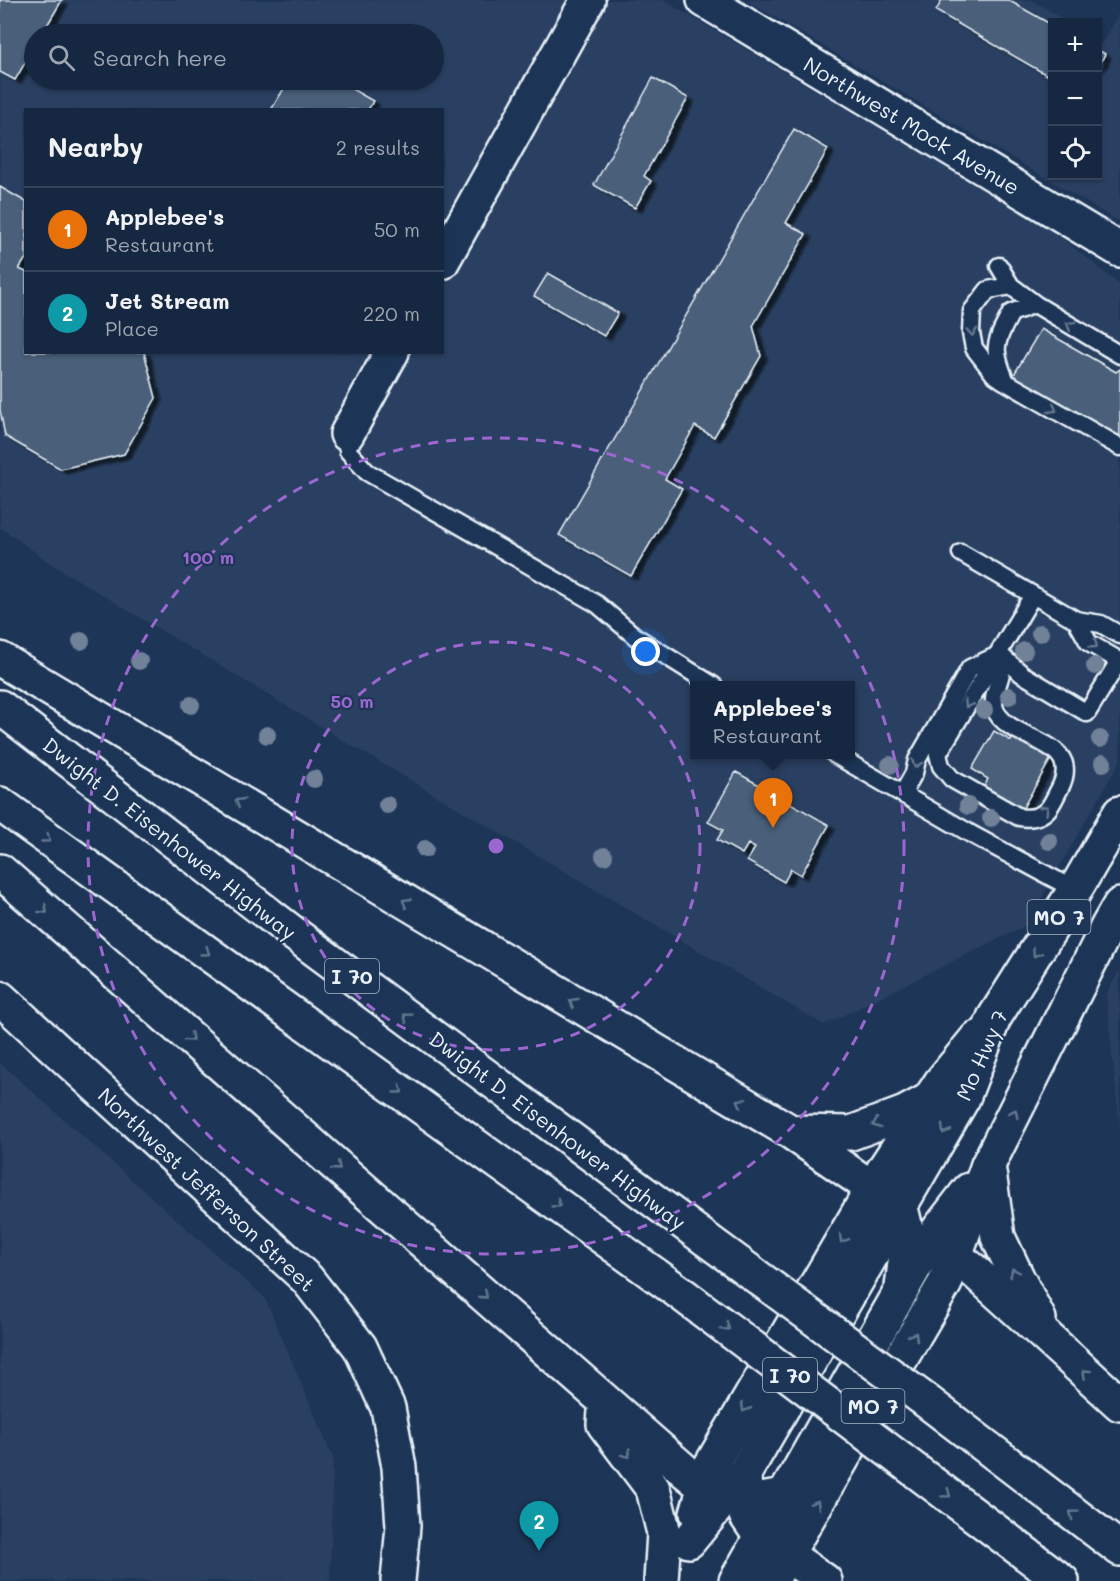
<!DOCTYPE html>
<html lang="en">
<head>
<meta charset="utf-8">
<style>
	body { margin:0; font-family:Mali,sans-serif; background:#1f3048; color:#f1f3f6 }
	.controls { position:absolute; right:18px; top:18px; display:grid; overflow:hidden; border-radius:0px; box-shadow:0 2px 4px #0004 }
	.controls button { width:54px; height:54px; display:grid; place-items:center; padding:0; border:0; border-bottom:2px solid #35445a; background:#162841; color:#f1f3f6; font:30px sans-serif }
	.you { position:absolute; left:646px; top:652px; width:21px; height:21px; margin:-15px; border:4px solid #fff; border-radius:50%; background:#1a73e8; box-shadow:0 0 0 9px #1a73e833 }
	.badge { display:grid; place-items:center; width:39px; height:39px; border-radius:50%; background:#ff9aa2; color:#fff; font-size:20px; font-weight:700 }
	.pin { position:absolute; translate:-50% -50px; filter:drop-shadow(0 2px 3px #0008) }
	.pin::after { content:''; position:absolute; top:32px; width:21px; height:18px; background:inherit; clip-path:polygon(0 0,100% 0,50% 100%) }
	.popup { position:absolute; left:690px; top:681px; width:165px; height:78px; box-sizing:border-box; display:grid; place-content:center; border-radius:0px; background:#162841; filter:drop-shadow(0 2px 4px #0005); font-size:20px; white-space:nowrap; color:#9ea6b1 }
	.popup b { font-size:22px; color:#f1f3f6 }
	.popup::after { content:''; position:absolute; left:50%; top:100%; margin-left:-12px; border:12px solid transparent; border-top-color:#162841 }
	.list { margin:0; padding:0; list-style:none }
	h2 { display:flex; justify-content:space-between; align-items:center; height:78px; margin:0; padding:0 24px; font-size:26px }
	h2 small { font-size:20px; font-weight:400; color:#9ea6b1 }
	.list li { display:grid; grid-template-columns:39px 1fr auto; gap:18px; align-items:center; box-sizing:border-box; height:84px; padding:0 24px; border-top:2px solid #35445a }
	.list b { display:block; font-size:22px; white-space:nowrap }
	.list p { margin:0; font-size:20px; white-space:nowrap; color:#9ea6b1 }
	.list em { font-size:20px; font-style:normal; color:#9ea6b1 }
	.icon { flex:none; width:33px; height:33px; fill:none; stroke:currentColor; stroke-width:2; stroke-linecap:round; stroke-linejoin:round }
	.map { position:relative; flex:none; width:1120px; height:1581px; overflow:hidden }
	.search { position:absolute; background:#162841; box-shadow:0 2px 4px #0004; left:24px; top:24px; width:420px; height:66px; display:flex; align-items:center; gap:15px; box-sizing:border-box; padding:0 21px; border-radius:33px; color:#9ea6b1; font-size:22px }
	.panel { position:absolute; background:#162841; box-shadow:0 2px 4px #0004; left:24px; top:108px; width:420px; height:246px; border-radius:0px }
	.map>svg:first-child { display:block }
	.built { fill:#2a4162; fill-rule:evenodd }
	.building { fill:#495e7a; stroke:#e8f1f8; stroke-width:1.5; filter:url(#shadow) }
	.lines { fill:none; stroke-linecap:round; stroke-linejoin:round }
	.service-casing { stroke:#e8f1f8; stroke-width:21 }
	.minor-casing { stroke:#e8f1f8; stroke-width:38 }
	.primary-casing { stroke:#e8f1f8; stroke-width:38 }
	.motorway-casing { stroke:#e8f1f8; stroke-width:38 }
	.service { stroke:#1d3557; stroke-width:16 }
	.minor { stroke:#1d3557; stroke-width:33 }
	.primary { stroke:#1d3557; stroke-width:33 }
	.motorway { stroke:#1d3557; stroke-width:33 }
	.motorway-bridge-casing { stroke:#e8f1f8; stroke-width:38; stroke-linecap:butt }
	.motorway-bridge { stroke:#1d3557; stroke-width:33 }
	.tree { fill:#708198 }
	.oneway { stroke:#64778f }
	.ring { fill:none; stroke:#9c67d0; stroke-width:3; stroke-dasharray:10 8 }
	.labels { text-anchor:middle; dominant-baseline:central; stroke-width:4.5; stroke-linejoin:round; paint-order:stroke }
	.shield { fill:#1d3557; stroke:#abb9c8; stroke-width:1.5 }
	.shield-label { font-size:20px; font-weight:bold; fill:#e8f1f8 }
	.street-label { font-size:21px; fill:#e8f1f8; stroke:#1d3557 }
	.centre { fill:#9c67d0; stroke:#1d3557; stroke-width:3 }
	.ring-label { font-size:18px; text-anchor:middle; font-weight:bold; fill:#9c67d0; stroke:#1d3557; stroke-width:4.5; stroke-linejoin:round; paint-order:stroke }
</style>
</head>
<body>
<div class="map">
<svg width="1120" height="1581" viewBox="0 0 1120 1581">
	<defs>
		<filter id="shadow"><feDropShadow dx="6" dy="4" stdDeviation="1.5" flood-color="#0009"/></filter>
	</defs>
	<rect width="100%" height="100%" fill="#1d3557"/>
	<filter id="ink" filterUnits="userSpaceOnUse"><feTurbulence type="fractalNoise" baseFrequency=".0167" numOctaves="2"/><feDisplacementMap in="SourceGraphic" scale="12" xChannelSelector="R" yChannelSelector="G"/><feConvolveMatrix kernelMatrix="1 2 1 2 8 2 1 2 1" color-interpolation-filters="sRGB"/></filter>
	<g filter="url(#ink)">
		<path class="built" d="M0 0H663L1041 224 1061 237 1120 285V761L1026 925 824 1025 351 745 53 565 0 527ZM34 34H434V80H34ZM26 110H442V352H26ZM695 686H851V754H695Z
			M746 0H1032L1068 22H1052V176H1098V41L1102 43 1120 11V222Z
			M1120 970V1130L1106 994Z
			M0 1063 265 1298 333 1458 330 1581H0Z"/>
		<path class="building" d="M0 0H62L42 34H34V47L15 80 0 72Z
			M942 0H1008L1052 25V78L936 11Z
			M1098 50 1105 54 1098 68Z
			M653 78 688 98 644 176 651 181 635 208 594 185Z
			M289 80H336L373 101 368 110H271Z
			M794 129 828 149 786 223 806 234 753 326 761 356 714 437 695 426 665 479 682 489 631 576 559 535Z
			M0 187 26 202V258L19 269 26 272V352H144L156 398 124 454 61 469 5 436 0 410Z
			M548 273 618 313 604 336 534 296Z
			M1041 329 1116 372 1120 369V439L1013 376Z
			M994 731 1011 741 1015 734 1053 755 1021 811 983 789 988 779 972 769Z
			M736 772 829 825 801 875 791 869 784 882 747 861 755 848 748 844 742 854 717 840 723 830 708 822Z"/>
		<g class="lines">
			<defs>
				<path id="service" d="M999 266 1011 286
					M1120 355 1035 304 1011 313C994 345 992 348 1006 382L1120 447
					M1004 381 994 374 974 348 971 333 972 311 988 290 1011 286 1035 304
					M347 434 348 451 367 472 597 604 636 637 714 686
					M961 553 1076 620 1101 624 1120 635
					M1076 620 1089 643 1120 661
					M999 654C1000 660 1002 667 1001 673 999 684 991 697 995 709 1007 742 1085 738 1060 788 1056 795 1053 803 1048 809 1041 817 1030 819 1019 817L952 779 941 766 938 754 1033 595
					M999 654 1022 674 1087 713 1119 661
					M834 754 971 834 1075 890
					M903 793 914 773 917 760 970 668 998 655"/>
				<path id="minor" d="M704 0 1120 250
					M442 262 588 0
					M347 434 392 352
					M0 998 307 1279 360 1347 388 1408 399 1467 403 1526 398 1581"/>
				<path id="primary" d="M697 1513 711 1465 884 1169 941 1082 977 1038
					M689 1541 744 1474 963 1098 994 1018 1075 890 1120 813
					M736 1581 929 1242 969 1190
					M771 1581 945 1283 988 1165 1108 926 1120 905"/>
				<path id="motorway" d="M0 659 791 1132 901 1208 908 1237 902 1288
					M0 707 293 933 707 1240
					M0 804 679 1292
					M0 871 686 1472C703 1486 722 1501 746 1501 758 1501 772 1498 784 1496
					M791 1132 851 1133 905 1113 929 1100
					M988 1165 998 1237 1018 1279 1039 1319
					M881 1239C923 1236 940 1244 973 1270L1120 1404
					M929 1403 1120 1549
					M605 1411 604 1424 653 1489 664 1533 661 1581
					M900 1459 1062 1581
					M744 1474 746 1515 761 1537 825 1581"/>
			</defs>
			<use href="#service" class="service-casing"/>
			<use href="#minor" class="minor-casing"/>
			<use href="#primary" class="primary-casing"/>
			<use href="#motorway" class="motorway-casing"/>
			<use href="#service" class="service"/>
			<use href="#minor" class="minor"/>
			<use href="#primary" class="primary"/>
			<use href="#motorway" class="motorway"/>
			<defs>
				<path id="motorway-bridge" d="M707 1240 929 1403
					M679 1292 900 1459"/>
			</defs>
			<use href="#motorway-bridge" class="motorway-bridge-casing"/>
			<use href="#motorway-bridge" class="motorway-bridge"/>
		</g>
		<g class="tree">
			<circle cx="1040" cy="633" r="9"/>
			<circle cx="81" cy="641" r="9"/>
			<circle cx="1024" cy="651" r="9"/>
			<circle cx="139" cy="661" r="9"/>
			<circle cx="1095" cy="666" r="9"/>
			<circle cx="1009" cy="696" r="9"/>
			<circle cx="191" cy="705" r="9"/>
			<circle cx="984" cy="710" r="9"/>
			<circle cx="267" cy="735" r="9"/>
			<circle cx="1100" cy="739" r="9"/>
			<circle cx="1103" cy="763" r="9"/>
			<circle cx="890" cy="765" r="9"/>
			<circle cx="314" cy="779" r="9"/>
			<circle cx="387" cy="805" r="9"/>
			<circle cx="968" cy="806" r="9"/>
			<circle cx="991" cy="818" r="9"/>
			<circle cx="1049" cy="841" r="9"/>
			<circle cx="425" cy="849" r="9"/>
			<circle cx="604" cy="856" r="9"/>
		</g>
		<defs><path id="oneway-chevron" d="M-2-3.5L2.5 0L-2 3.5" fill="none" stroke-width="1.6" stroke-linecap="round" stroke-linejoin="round" transform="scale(1.5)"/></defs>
		<g class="oneway">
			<use href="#oneway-chevron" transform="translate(1070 325) rotate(-149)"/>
			<use href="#oneway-chevron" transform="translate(972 332) rotate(87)"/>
			<use href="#oneway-chevron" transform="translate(1053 409) rotate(30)"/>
			<use href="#oneway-chevron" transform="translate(1094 645) rotate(38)"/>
			<use href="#oneway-chevron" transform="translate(968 704) rotate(122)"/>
			<use href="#oneway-chevron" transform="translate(916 764) rotate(109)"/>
			<use href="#oneway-chevron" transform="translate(239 802) rotate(-149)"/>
			<use href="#oneway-chevron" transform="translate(1045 809) rotate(-44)"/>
			<use href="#oneway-chevron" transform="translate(47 839) rotate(36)"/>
			<use href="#oneway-chevron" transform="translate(406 902) rotate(-149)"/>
			<use href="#oneway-chevron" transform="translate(44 910) rotate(41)"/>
			<use href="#oneway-chevron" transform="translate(206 952) rotate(36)"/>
			<use href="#oneway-chevron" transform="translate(1036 953) rotate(123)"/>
			<use href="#oneway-chevron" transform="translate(573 1002) rotate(-149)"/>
			<use href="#oneway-chevron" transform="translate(407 1017) rotate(-143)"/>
			<use href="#oneway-chevron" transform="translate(190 1038) rotate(41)"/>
			<use href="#oneway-chevron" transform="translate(399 1090) rotate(36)"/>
			<use href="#oneway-chevron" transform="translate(741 1102) rotate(-149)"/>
			<use href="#oneway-chevron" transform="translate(1014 1113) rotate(-63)"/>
			<use href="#oneway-chevron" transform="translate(876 1124) rotate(160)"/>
			<use href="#oneway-chevron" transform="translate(945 1130) rotate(120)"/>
			<use href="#oneway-chevron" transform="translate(337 1167) rotate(41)"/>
			<use href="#oneway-chevron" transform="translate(557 1204) rotate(36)"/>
			<use href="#oneway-chevron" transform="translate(843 1239) rotate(120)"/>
			<use href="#oneway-chevron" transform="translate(1014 1272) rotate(-115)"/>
			<use href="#oneway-chevron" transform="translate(484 1295) rotate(41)"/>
			<use href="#oneway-chevron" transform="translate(726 1327) rotate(37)"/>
			<use href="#oneway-chevron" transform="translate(914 1336) rotate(-60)"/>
			<use href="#oneway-chevron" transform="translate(1086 1373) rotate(-138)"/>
			<use href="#oneway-chevron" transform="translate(745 1408) rotate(120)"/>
			<use href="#oneway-chevron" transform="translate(627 1454) rotate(52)"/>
			<use href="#oneway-chevron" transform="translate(947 1494) rotate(37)"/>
			<use href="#oneway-chevron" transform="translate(816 1504) rotate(-60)"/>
			<use href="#oneway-chevron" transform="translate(1073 1514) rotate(-143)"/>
		</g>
	</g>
	<g class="ring">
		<circle cx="496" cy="846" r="204"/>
		<circle cx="496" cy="846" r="408"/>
	</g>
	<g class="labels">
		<g class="shield">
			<rect x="1027.5" y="900" width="63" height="34" rx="4.5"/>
			<rect x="325" y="959" width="54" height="34" rx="4.5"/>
			<rect x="763" y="1358" width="54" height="34" rx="4.5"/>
			<rect x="841.5" y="1389" width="63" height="34" rx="4.5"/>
		</g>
		<g class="shield-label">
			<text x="1059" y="917">MO 7</text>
			<text x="352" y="976">I 70</text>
			<text x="790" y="1375">I 70</text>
			<text x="873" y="1406">MO 7</text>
		</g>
		<g class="street-label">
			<text transform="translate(912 125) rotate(31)">Northwest Mock Avenue</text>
			<text transform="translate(170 838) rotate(38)">Dwight D. Eisenhower Highway</text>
			<text transform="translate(981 1055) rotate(-66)">Mo Hwy 7</text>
			<text transform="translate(558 1130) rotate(37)">Dwight D. Eisenhower Highway</text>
			<text transform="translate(207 1189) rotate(43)">Northwest Jefferson Street</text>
		</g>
	</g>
	<circle cx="496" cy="846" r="9" class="centre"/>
	<g class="ring-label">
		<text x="208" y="564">100 m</text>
		<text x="352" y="708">50 m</text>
	</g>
</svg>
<div class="controls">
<button>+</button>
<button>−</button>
<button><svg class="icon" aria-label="locate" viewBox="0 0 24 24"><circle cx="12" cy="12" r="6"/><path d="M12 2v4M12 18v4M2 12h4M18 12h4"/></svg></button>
</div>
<div class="you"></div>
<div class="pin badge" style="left:773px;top:828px;background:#e8710a">1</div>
<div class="popup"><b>Applebee's</b>Restaurant</div>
<div class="pin badge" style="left:539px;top:1551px;background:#0f9aa8">2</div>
<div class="search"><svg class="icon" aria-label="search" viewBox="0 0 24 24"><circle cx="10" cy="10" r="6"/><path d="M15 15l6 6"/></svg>Search here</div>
<section class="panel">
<h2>Nearby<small>2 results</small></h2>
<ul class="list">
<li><span class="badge" style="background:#e8710a">1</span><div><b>Applebee's</b><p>Restaurant</p></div><em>50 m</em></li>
<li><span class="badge" style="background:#0f9aa8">2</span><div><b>Jet Stream</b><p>Place</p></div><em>220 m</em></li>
</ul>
</section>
</div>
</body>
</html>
